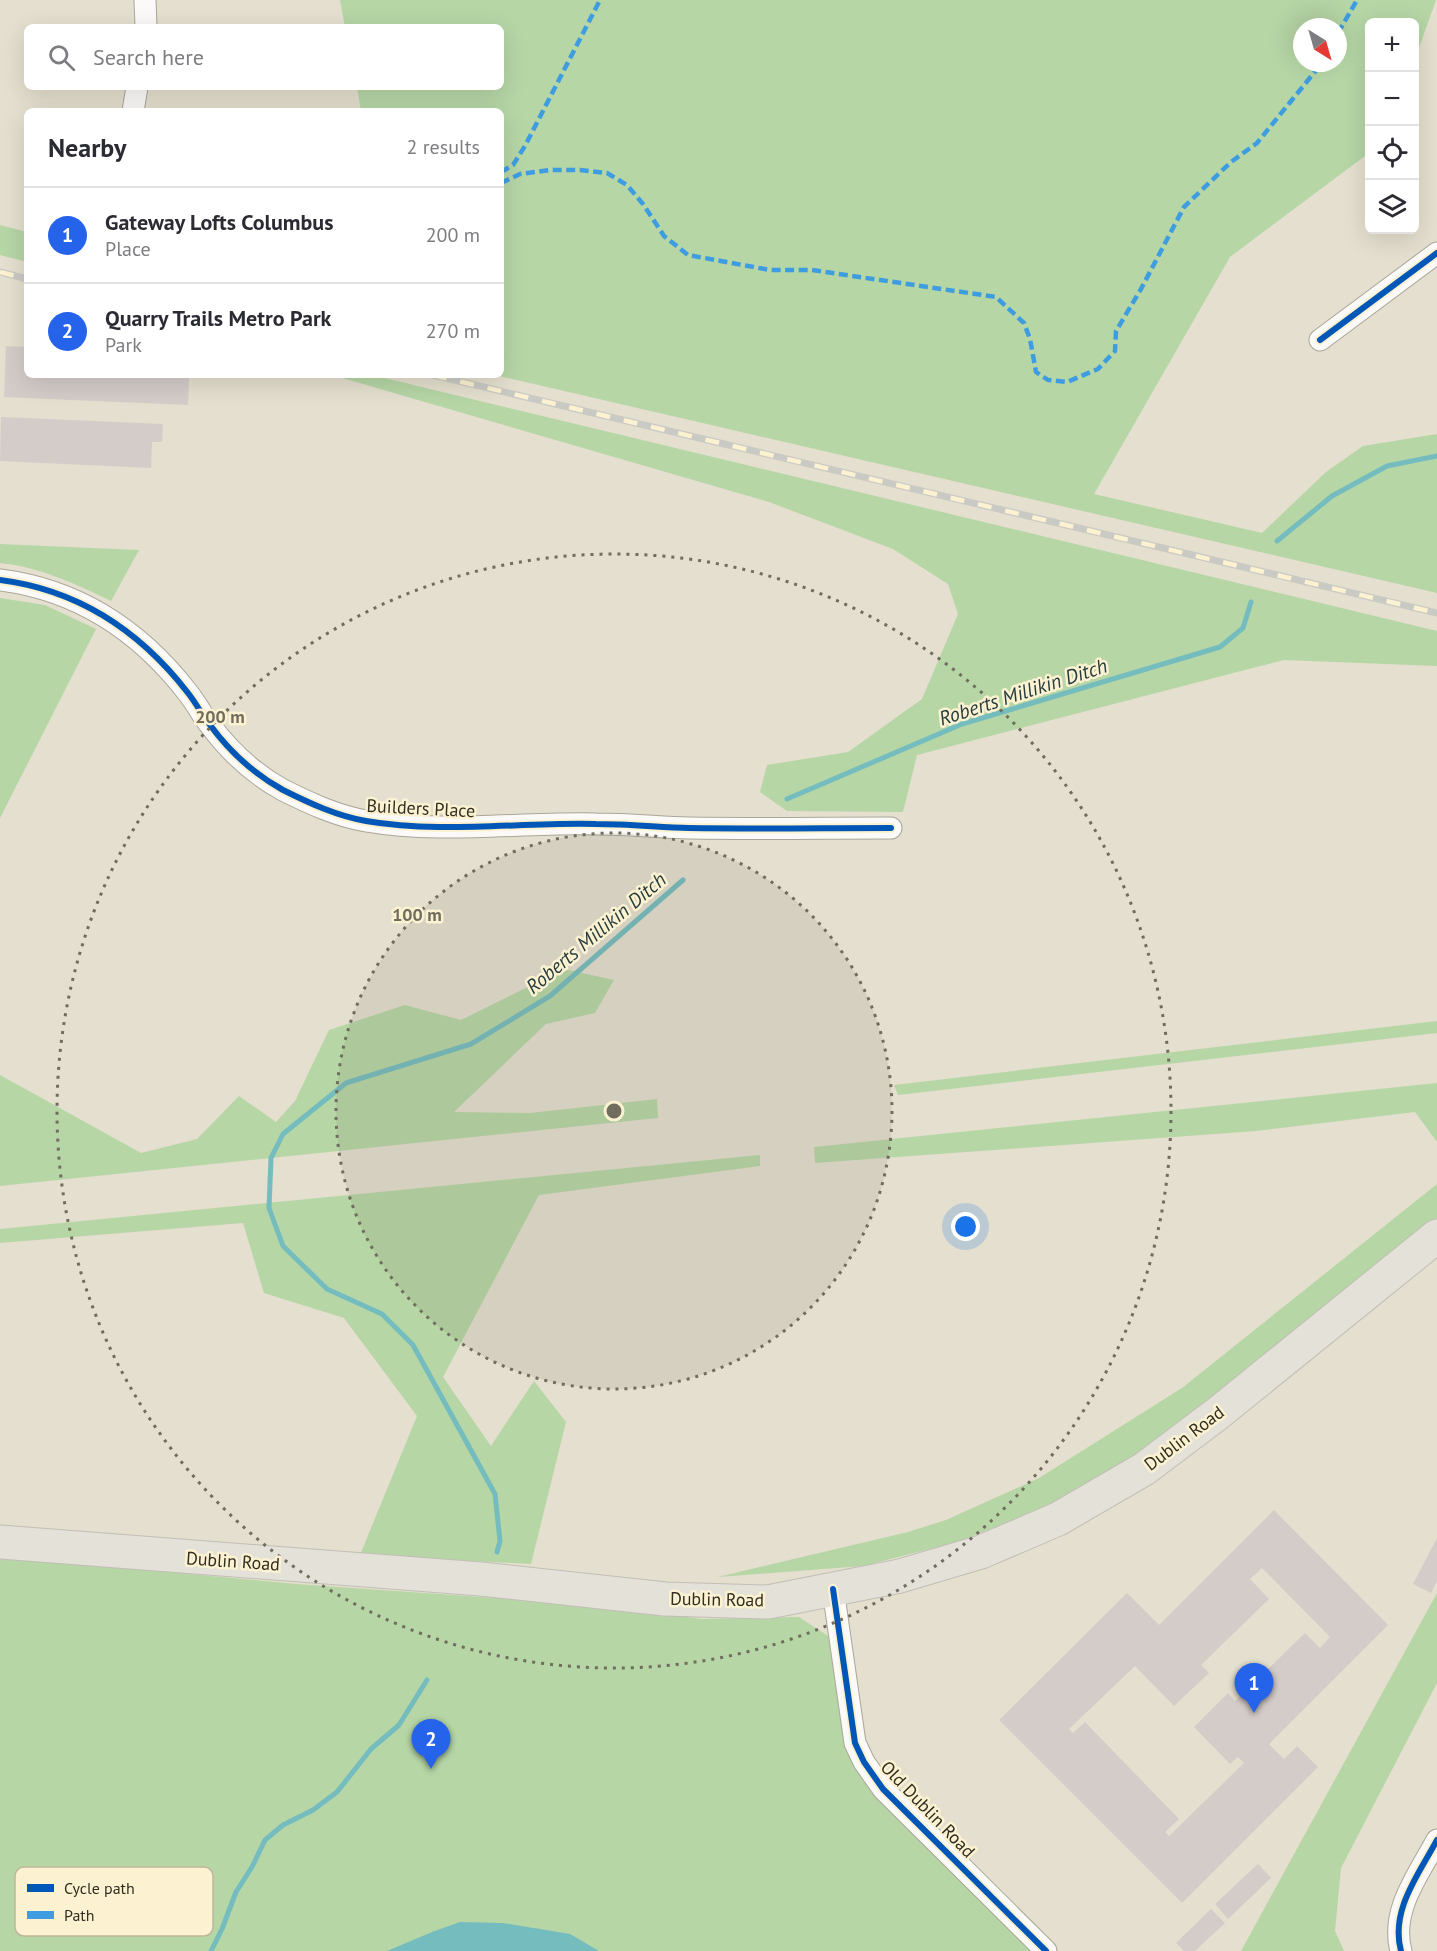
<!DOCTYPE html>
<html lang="en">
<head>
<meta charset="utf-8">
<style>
	body { margin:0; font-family:"PT Sans",sans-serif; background:#f2f2f3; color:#2b2b33 }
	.controls { position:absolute; right:18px; top:18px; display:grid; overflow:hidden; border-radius:9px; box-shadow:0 6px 24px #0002 }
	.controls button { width:54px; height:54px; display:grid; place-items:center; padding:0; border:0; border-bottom:2px solid #e1e1e2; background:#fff; color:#2b2b33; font:30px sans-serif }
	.compass { position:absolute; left:1293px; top:18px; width:54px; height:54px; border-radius:50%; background:#fff; box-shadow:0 6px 24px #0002; rotate:143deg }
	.you { position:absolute; left:966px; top:1227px; width:21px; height:21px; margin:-15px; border:4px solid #fff; border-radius:50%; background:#1a73e8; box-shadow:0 0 0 9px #1a73e833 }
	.badge { display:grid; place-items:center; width:39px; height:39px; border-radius:50%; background:#2563eb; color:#fff; font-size:20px; font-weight:700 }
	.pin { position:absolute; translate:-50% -50px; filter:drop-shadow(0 2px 3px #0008) }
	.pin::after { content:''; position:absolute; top:32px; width:21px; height:18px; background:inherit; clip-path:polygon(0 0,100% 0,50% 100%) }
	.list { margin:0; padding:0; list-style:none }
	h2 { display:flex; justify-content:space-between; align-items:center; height:78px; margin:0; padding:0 24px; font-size:26px }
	h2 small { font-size:20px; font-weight:400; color:#7c7c81 }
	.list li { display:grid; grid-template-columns:39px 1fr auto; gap:18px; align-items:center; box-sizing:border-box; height:96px; padding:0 24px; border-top:2px solid #e1e1e2 }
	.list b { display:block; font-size:22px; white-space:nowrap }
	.list p { margin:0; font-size:20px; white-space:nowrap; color:#7c7c81 }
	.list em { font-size:20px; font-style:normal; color:#7c7c81 }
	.icon { flex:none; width:33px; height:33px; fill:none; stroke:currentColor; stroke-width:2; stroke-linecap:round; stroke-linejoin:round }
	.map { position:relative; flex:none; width:1437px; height:1951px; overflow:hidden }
	.search { position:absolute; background:#fff; box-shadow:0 6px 24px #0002; left:24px; top:24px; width:480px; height:66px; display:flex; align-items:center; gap:15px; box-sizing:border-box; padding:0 21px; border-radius:9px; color:#7c7c81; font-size:22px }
	.panel { position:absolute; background:#fff; box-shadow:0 6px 24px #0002; left:24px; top:108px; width:480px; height:270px; border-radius:9px }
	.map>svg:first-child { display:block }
	.green { fill:#b6d6a6; fill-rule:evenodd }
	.water { fill:#75bcbf }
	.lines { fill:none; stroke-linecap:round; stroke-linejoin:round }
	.stream { stroke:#75bcbf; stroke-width:5 }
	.building { fill:#d4ccc9; fill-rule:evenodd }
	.street-casing { stroke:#aaa699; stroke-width:23 }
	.primary-casing { stroke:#c1beb5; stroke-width:35 }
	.street { stroke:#fbfaf8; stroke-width:21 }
	.primary { stroke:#e4e1d9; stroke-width:33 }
	.rail-casing { stroke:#cacac5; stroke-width:7 }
	.rail { stroke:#fcf2d1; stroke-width:4.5; stroke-dasharray:14; stroke-linecap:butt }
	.quiet { stroke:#3e9de0; stroke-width:4.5; stroke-dasharray:9 4.5; stroke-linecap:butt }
	.cycleway-casing { stroke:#fcf2d1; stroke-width:10 }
	.cycleway { stroke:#0057b8; stroke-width:6 }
	.ring { fill:none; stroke:#706c5e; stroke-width:3; stroke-dasharray:3 6 }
	.labels { text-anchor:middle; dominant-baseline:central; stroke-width:5; stroke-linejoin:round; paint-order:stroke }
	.street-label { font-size:18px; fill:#312e21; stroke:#fcf2d1 }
	.water-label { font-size:20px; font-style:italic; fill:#253d3f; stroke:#fcf2d1 }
	.key { fill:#fcf2d1; stroke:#bfb79c; stroke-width:1.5 }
	.key-label { font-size:16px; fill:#312e21 }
	.centre { fill:#706c5e; stroke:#fcf2d1; stroke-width:3 }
	.ring-label { font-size:18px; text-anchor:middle; font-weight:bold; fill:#706c5e; stroke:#fcf2d1; stroke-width:5; stroke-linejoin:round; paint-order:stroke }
</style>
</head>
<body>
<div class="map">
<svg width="1437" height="1951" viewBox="0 0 1437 1951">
	<rect width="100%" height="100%" fill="#e4dfce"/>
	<path class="green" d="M340 0H1436L1415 59 1414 22H1370L1369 153 1230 257 1094 494 1262 533 1326 472 1363 446 1437 434V593L495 375H501V111H361L357 87H501V27H345ZM1302 27H1338V63H1302Z
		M0 225 27 232V262L0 255Z
		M332 375H372L1437 631V666L1284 660 917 755 903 812 787 811 760 792 767 765 848 752 922 699 958 614 948 584 893 549 769 502Z
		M0 544 139 550 111 601C76 584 40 567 0 563Z
		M0 598 45 605 96 629 0 818Z
		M564 969 614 980 595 1013 546 1024 454 1112 530 1113 657 1099 658 1118 0 1186V1075L141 1153 197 1139 239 1096 276 1122 295 1101 329 1030 405 1005 461 1020Z
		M1437 1021V1033L898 1095 894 1085Z
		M1437 1083V1142L1415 1112 1256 1131 815 1163 814 1147Z
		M760 1155V1166L539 1195 443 1377 491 1446 534 1381 566 1422 531 1564 360 1555 417 1416 344 1318 264 1293 243 1223 0 1243V1229Z
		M1437 1184V1219L1180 1427 1105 1475 1030 1514 957 1542 863 1566 718 1577 908 1532 946 1520 1039 1478 1182 1388Z
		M0 1556 296 1584 610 1606 702 1619 799 1617 828 1636 850 1746 874 1792 1030 1951H0Z
		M1437 1593V1683L1341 1868 1335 1931 1344 1951H1241Z"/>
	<path class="water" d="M460 1922 503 1923 570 1934 599 1951H387L432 1932Z"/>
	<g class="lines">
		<path class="stream" d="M1277 541 1332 496 1387 466 1437 456
			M787 799 962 724 1220 647 1243 628 1251 602
			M497 1552 500 1541 495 1494 413 1345 382 1314 327 1289 283 1246 269 1208 271 1158 283 1134 346 1083 471 1044 550 996 683 880
			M211 1951 222 1929 236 1892 252 1867 265 1840 283 1825 313 1810 337 1792 371 1749 399 1725 427 1680"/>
	</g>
	<path class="building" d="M6 346 27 347V375H146L189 377 188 405 4 397Z
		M1 417 163 424 162 442H152L151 468 0 461Z
		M1274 1510 1388 1625 1269 1744 1284 1759 1297 1746 1318 1767 1182 1903 999 1720 1127 1593 1159 1625ZM1262 1568 1330 1637 1320 1648 1305 1633 1235 1701 1228 1693 1194 1727 1230 1764 1238 1757 1244 1763 1169 1836 1165 1832 1179 1819 1085 1722 1073 1733 1069 1729 1135 1666 1174 1706 1209 1673 1201 1665 1269 1599 1250 1579Z
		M1437 1538V1581L1431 1593 1413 1584Z
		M1258 1864 1271 1878 1228 1919 1215 1904Z
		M1211 1909 1225 1923 1195 1951H1184L1176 1943Z"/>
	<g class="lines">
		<defs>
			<path id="street" d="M145 0 146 27
				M133 111 137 87
				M1320 340 1437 253
				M0 580C79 590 140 631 188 693 196 703 202 715 210 725 230 752 254 774 283 790 309 803 337 816 366 821 441 834 520 822 596 824 627 824 658 827 689 828 756 829 824 828 891 828
				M833 1589 855 1743 864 1762 883 1789 1046 1951
				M1401 1951C1390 1910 1419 1874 1437 1840"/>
			<path id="primary" d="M0 1542 481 1579 665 1599 768 1602 900 1576 981 1552 1058 1519 1144 1469 1217 1414 1437 1236"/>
		</defs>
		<use href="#street" class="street-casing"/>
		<use href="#primary" class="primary-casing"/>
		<use href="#street" class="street"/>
		<use href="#primary" class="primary"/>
		<defs>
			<path id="rail" d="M0 272 27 279
				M433 375 1437 613"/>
		</defs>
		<use href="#rail" class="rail-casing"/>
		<use href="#rail" class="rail"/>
		<path class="quiet" d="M1338 33 1357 0
			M501 172 513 165 525 146 600 0
			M501 183 520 174 550 170H580L607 173 627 185 643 204 664 236 688 255 770 270H812L996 297 1024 323 1030 339 1036 372 1048 380 1067 382 1098 369 1115 351 1116 331 1141 289 1184 207 1231 162 1257 143 1322 63"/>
		<defs>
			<path id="cycleway" d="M1320 340 1437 253
				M0 580C79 590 140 631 188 693 196 703 202 715 210 725 230 752 254 774 283 790 309 803 337 816 366 821 441 834 520 822 596 824 627 824 658 827 689 828 756 829 824 828 891 828
				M833 1589 855 1743 864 1762 883 1789 1046 1951
				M1401 1951C1390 1910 1419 1874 1437 1840"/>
		</defs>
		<use href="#cycleway" class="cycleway-casing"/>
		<use href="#cycleway" class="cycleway"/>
	</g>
	<circle cx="614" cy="1111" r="278" fill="#706c5e" fill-opacity=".12"/>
	<g class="ring">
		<circle cx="614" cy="1111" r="278"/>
		<circle cx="614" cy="1111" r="557"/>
	</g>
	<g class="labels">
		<g class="street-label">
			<text transform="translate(421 808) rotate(3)">Builders Place</text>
			<text transform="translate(1184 1438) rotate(-37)">Dublin Road</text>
			<text transform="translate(233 1561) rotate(4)">Dublin Road</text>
			<text transform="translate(717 1599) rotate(1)">Dublin Road</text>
			<text transform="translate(928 1809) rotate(46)">Old Dublin Road</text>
		</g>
		<g class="water-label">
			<text transform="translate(1023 692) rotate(-18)">Roberts Millikin Ditch</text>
			<text transform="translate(596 933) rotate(-40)">Roberts Millikin Ditch</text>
		</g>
	</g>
	<rect x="15" y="1867" width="198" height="69" rx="9" class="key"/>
	<rect x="27" y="1884" width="27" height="8" fill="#0057b8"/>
	<rect x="27" y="1911" width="27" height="8" fill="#3e9de0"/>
	<g class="key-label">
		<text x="64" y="1894">Cycle path</text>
		<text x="64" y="1921">Path</text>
	</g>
	<circle cx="614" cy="1111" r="9" class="centre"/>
	<g class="ring-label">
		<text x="220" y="723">200 m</text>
		<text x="417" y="921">100 m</text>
	</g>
</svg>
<div class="controls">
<button>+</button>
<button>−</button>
<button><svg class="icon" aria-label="locate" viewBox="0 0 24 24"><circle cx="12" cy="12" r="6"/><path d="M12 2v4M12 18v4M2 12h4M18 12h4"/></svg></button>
<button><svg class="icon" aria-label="layers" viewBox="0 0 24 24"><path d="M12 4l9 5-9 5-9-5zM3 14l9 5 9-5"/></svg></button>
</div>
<svg class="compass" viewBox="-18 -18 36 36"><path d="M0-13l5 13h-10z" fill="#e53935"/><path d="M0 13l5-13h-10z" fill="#7c7c81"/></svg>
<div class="you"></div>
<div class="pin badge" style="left:1254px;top:1713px">1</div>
<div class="pin badge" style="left:431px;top:1769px">2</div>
<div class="search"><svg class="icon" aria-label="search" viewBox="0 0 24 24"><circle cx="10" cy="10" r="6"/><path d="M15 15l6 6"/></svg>Search here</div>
<section class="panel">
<h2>Nearby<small>2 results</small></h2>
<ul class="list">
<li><span class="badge">1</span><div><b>Gateway Lofts Columbus</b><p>Place</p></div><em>200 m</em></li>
<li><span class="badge">2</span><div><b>Quarry Trails Metro Park</b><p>Park</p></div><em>270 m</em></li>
</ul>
</section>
</div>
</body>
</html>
